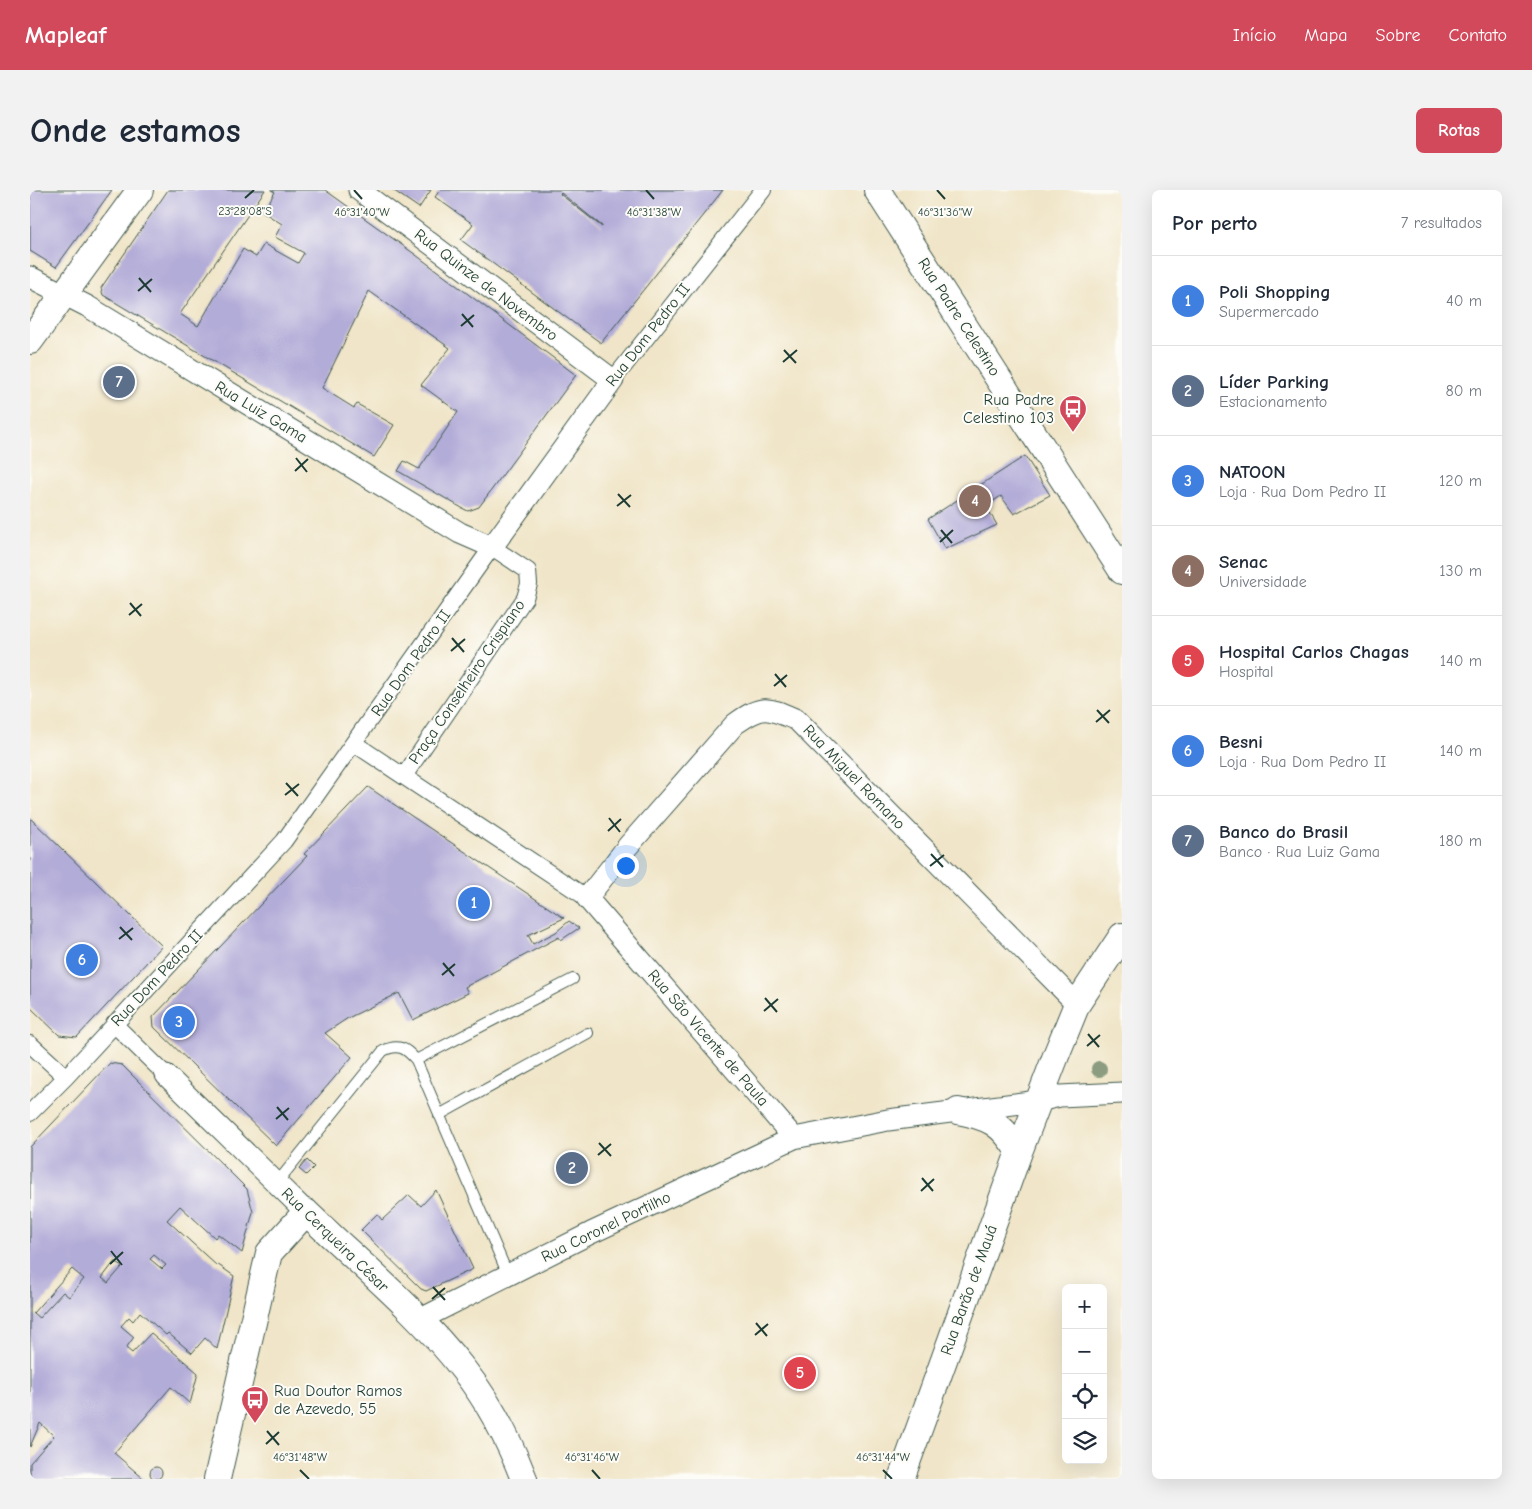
<!DOCTYPE html>
<html lang="pt">
<head>
<meta charset="utf-8">
<style>
	body { margin:0; font-family:"Comic Neue",sans-serif; background:#f2f2f3; color:#1f2937 }
	.controls { position:absolute; right:15px; bottom:15px; display:grid; overflow:hidden; border-radius:8px; box-shadow:0 5px 20px #0002 }
	.controls button { width:45px; height:45px; display:grid; place-items:center; padding:0; border:0; border-bottom:1px solid #e0e1e3; background:#fff; color:#1f2937; font:25px sans-serif }
	.you { position:absolute; left:595px; top:675px; width:18px; height:18px; margin:-12px; border:4px solid #fff; border-radius:50%; background:#1a73e8; box-shadow:0 0 0 8px #1a73e833 }
	.badge { display:grid; place-items:center; width:32px; height:32px; border-radius:50%; background:#d1495b; color:#fff; font-size:16px; font-weight:700 }
	.pin { position:absolute; translate:-50% -50%; border:2px solid #fff; box-shadow:0 1px 5px #0006 }
	.list { margin:0; padding:0; list-style:none }
	h2 { display:flex; justify-content:space-between; align-items:center; height:65px; margin:0; padding:0 20px; font-size:21px }
	h2 small { font-size:16px; font-weight:400; color:#747a83 }
	.list li { display:grid; grid-template-columns:32px 1fr auto; gap:15px; align-items:center; box-sizing:border-box; height:90px; padding:0 20px; border-top:1px solid #e0e1e3 }
	.list b { display:block; font-size:19px; white-space:nowrap }
	.list p { margin:0; font-size:16px; white-space:nowrap; color:#747a83 }
	.list em { font-size:16px; font-style:normal; color:#747a83 }
	.icon { flex:none; width:28px; height:28px; fill:none; stroke:currentColor; stroke-width:2; stroke-linecap:round; stroke-linejoin:round }
	.map { position:relative; flex:none; width:1092px; height:1289px; overflow:hidden; border-radius:8px }
	header { display:flex; align-items:center; gap:30px; box-sizing:border-box; height:70px; padding:0 25px; background:#d1495b; color:#fff }
	header strong { font-size:24px }
	nav { display:flex; gap:28px; margin-inline-start:auto; font-size:18px }
	.intro { display:flex; align-items:center; justify-content:space-between; box-sizing:border-box; height:120px; padding:0 30px }
	h1 { margin:0; font-size:35px }
	.button { padding:12px 22px; border-radius:8px; background:#d1495b; color:#fff; font-size:18px; font-weight:700 }
	main { display:flex; gap:30px; padding:0 30px }
	aside { flex:1; background:#fff; border-radius:8px; box-shadow:0 5px 20px #0002 }
	.map>svg:first-child { display:block }
	.building { fill:#b2acd8; fill-rule:evenodd }
	.lines { fill:none; stroke-linecap:round; stroke-linejoin:round }
	.service-casing { stroke:#3e564a; stroke-width:12 }
	.pedestrian-casing { stroke:#3e564a; stroke-width:18 }
	.minor-casing { stroke:#3e564a; stroke-width:23 }
	.tertiary-casing { stroke:#3e564a; stroke-width:28 }
	.service { stroke:#fff; stroke-width:10 }
	.pedestrian { stroke:#fff; stroke-width:16 }
	.minor { stroke:#fff; stroke-width:21 }
	.tertiary { stroke:#fff; stroke-width:26 }
	.tree { fill:#8c9c80 }
	.ticks { fill:none; stroke:#1f3d34; stroke-width:2 }
	.labels { text-anchor:middle; dominant-baseline:central; stroke-width:4; stroke-linejoin:round; paint-order:stroke }
	.street-label { font-size:16px; fill:#1f3d34; stroke:#fdfcf7 }
	.poi-label { font-size:16px; fill:#1f3d34; stroke:#fdfcf7; text-anchor:end }
	.ticks-label { font-size:12px; text-anchor:middle; fill:#1f3d34; stroke:#fdfcf7; stroke-width:4; stroke-linejoin:round; paint-order:stroke }
</style>
</head>
<body>
<header>
<strong>Mapleaf</strong>
<nav><a>Início</a><a>Mapa</a><a>Sobre</a><a>Contato</a></nav>
</header>
<div class="intro"><h1>Onde estamos</h1><a class="button">Rotas</a></div>
<main>
<div class="map">
<svg width="1092" height="1289" viewBox="0 0 1092 1289">
	<rect width="100%" height="100%" fill="#fdfcf7"/>
	<filter id="ink" filterUnits="userSpaceOnUse"><feTurbulence type="fractalNoise" baseFrequency=".02" numOctaves="2"/><feDisplacementMap in="SourceGraphic" scale="10" xChannelSelector="R" yChannelSelector="G"/><feConvolveMatrix kernelMatrix="1 2 1 2 8 2 1 2 1" color-interpolation-filters="sRGB"/></filter>
	<filter id="wash" filterUnits="userSpaceOnUse"><feTurbulence type="fractalNoise" baseFrequency=".0096" numOctaves="4" result="noise"/><feDisplacementMap in="SourceGraphic" scale="20" xChannelSelector="R" yChannelSelector="G"/><feGaussianBlur stdDeviation="1.12" result="paint"/><feColorMatrix in="noise" values="0 0 0 0 0 0 0 0 0 0 0 0 0 0 0 0 0 1.4 0 .05"/><feComposite in="paint" operator="in"/></filter>
	<g filter="url(#wash)">
		<rect width="100%" height="100%" fill="#f0e5c8"/>
		<g id="blocks">
			<path class="building" d="M0 0H82L26 77 0 61Z
				M138 0H235L150 124 168 136 213 59 226 67 234 54 268 73 274 63 245 47 252 34 233 22 245 2 241 0H295L386 65 546 185 449 317 438 321 432 318 368 281 374 271 389 279 428 222 391 195 420 158 339 101 292 198 324 218 327 214 364 235 344 267 73 105 71 98Z
				M363 0H401L389 18Z
				M410 0H693L571 153 431 50 443 34 405 7ZM530 4 531 3 572 36V37Z
				M995 266 1020 305 984 324 971 306 956 316 967 335 915 359 898 329Z
				M338 597 534 728 498 745 503 754 526 742 539 731 549 738 531 750 529 747 435 797 438 803 383 830 369 803 318 828 295 843 322 867 246 956 124 837 123 827 277 666 274 664Z
				M0 628 132 756 47 847 29 845 0 817Z
				M80 873 92 875 217 999 223 1022 212 1063 188 1044 185 1048 150 1016 137 1030 186 1075 187 1074 204 1086 187 1159 175 1148 162 1163 138 1143 136 1145 110 1122 103 1131 99 1127 91 1136 104 1147 96 1158 102 1163 121 1143 168 1183 160 1214 141 1197 84 1263 114 1289H0V1273L24 1246 10 1233 0 1257V957ZM124 1065 136 1075 132 1079 120 1069ZM85 1071 92 1077 78 1093 72 1088ZM42 1079 54 1089 39 1107 33 1102 9 1128 3 1123Z
				M277 970 284 977 276 985 269 979Z
				M406 1000 443 1079 396 1101 391 1099 331 1040 347 1024 352 1030 379 1005 391 1016Z
				M120 1283a6 6 0 1 1 12 0a6 6 0 1 1-12 0Z"/>
		</g>
	</g>
	<g filter="url(#ink)">
		<use href="#blocks" fill-opacity="0" stroke="#3e564a" stroke-width="1"/>
		<g class="lines">
			<defs>
				<path id="service" d="M386 870 543 789
					M409 925 558 843
					M246 994 353 861C368 853 376 858 386 870L478 1085"/>
				<path id="pedestrian" d="M583 190 733 0
					M325 554 557 708
					M84 834 136 885
					M0 854 36 887
					M0 923 36 887 254 651 462 357 498 381 499 394 495 408 374 586"/>
				<path id="minor" d="M0 87 57 116 430 343 462 357 583 190 329 0
					M136 885 276 1022
					M764 948 557 708 598 656 705 534C733 514 737 517 767 530L1047 814
					M389 1130 561 1043 764 948 858 930 1008 911 1030 906 1092 903"/>
				<path id="tertiary" d="M847 0 1092 381
					M0 151 110 0
					M928 921C959 927 972 933 989 962
					M187 1289 239 1063 276 1022C329 1073 388 1121 433 1179 459 1212 479 1250 494 1289
					M871 1289 989 962 1027 863 1047 814 1092 746"/>
			</defs>
			<use href="#service" class="service-casing"/>
			<use href="#pedestrian" class="pedestrian-casing"/>
			<use href="#minor" class="minor-casing"/>
			<use href="#tertiary" class="tertiary-casing"/>
			<use href="#service" class="service"/>
			<use href="#pedestrian" class="pedestrian"/>
			<use href="#minor" class="minor"/>
			<use href="#tertiary" class="tertiary"/>
		</g>
		<circle class="tree" cx="1069" cy="879" r="8"/>
	</g>
	<path class="ticks" d="M324 0 332 9M616 0 624 9M907 0 915 9M215 8 224 0M109 88 121 102M108 101 122 89M432 124 443 137M431 136 444 125M754 160 766 173M753 172 767 160M266 268 277 282M265 281 278 269M588 304 600 317M587 316 601 305M911 340 922 353M910 352 923 340M100 413 111 426M99 425 112 414M422 448 434 462M421 461 435 449M745 484 756 497M744 496 757 485M1067 520 1079 533M1066 532 1080 520M256 593 268 606M255 605 269 594M579 628 590 642M578 641 591 629M901 664 913 677M900 676 914 665M90 737 102 750M89 749 103 738M413 773 424 786M412 785 425 774M735 808 747 822M734 821 748 809M1058 844 1069 857M1057 856 1070 845M247 917 258 930M246 929 259 918M569 953 581 966M568 965 581 954M892 988 903 1001M891 1001 904 989M81 1061 92 1075M80 1074 93 1062M403 1097 415 1110M402 1109 415 1098M726 1133 737 1146M725 1145 738 1134M237 1241 249 1255M236 1254 249 1242M270 1280 279 1289M562 1280 570 1289M853 1280 862 1289"/>
	<defs>
		<symbol id="bus-pin" viewBox="-11 -11 22 30"><path d="M0 17L-7.5 6A9.5 9.5 0 1 1 7.5 6Z" fill="#d1495b" stroke="#fdfcf7"/><path d="M-5-6H5V4H4V6H2V4H-2V6H-4V4H-5ZM-3.5-4V0h7V-4ZM-3.5 1.2v1.5H-2V1.2ZM2 1.2v1.5H3.5V1.2Z" fill="#fff"/></symbol>
	</defs>
	<g fill-rule="evenodd">
		<use href="#bus-pin" x="1027" y="203" width="32" height="43"/>
		<use href="#bus-pin" x="209" y="1194" width="32" height="43"/>
	</g>
	<g class="labels">
		<g class="street-label">
			<text transform="translate(456 95) rotate(37)">Rua Quinze de Novembro</text>
			<text transform="translate(929 127) rotate(57)">Rua Padre Celestino</text>
			<text transform="translate(618 145) rotate(-52)">Rua Dom Pedro II</text>
			<text transform="translate(231 222) rotate(31)">Rua Luiz Gama</text>
			<text transform="translate(381 473) rotate(-55)">Rua Dom Pedro II</text>
			<text transform="translate(437 492) rotate(-56)">Praça Conselheiro Crispiano</text>
			<text transform="translate(824 587) rotate(46)">Rua Miguel Romano</text>
			<text transform="translate(127 788) rotate(-47)">Rua Dom Pedro II</text>
			<text transform="translate(678 848) rotate(49)">Rua São Vicente de Paula</text>
			<text transform="translate(576 1037) rotate(-26)">Rua Coronel Portilho</text>
			<text transform="translate(305 1050) rotate(44)">Rua Cerqueira César</text>
			<text transform="translate(939 1100) rotate(-70)">Rua Barão de Mauá</text>
		</g>
		<g class="poi-label">
			<text x="1024" y="210">Rua Padre<tspan x="1024" dy="18">Celestino 103</tspan></text>
			<text x="244" y="1201" text-anchor="start">Rua Doutor Ramos<tspan x="244" dy="18">de Azevedo, 55</tspan></text>
		</g>
	</g>
	<g class="ticks-label">
		<text x="215" y="25">23°28'08"S</text>
		<text x="624" y="26">46°31'38"W</text>
		<text x="332" y="26">46°31'40"W</text>
		<text x="915" y="26">46°31'36"W</text>
		<text x="270" y="1271">46°31'48"W</text>
		<text x="562" y="1271">46°31'46"W</text>
		<text x="853" y="1271">46°31'44"W</text>
	</g>
</svg>
<div class="controls">
<button>+</button>
<button>−</button>
<button><svg class="icon" aria-label="locate" viewBox="0 0 24 24"><circle cx="12" cy="12" r="6"/><path d="M12 2v4M12 18v4M2 12h4M18 12h4"/></svg></button>
<button><svg class="icon" aria-label="layers" viewBox="0 0 24 24"><path d="M12 4l9 5-9 5-9-5zM3 14l9 5 9-5"/></svg></button>
</div>
<div class="you"></div>
<div class="pin badge" style="left:444px;top:713px;background:#3f7fe0">1</div>
<div class="pin badge" style="left:542px;top:978px;background:#5c6f8a">2</div>
<div class="pin badge" style="left:149px;top:832px;background:#3f7fe0">3</div>
<div class="pin badge" style="left:945px;top:311px;background:#8d6e63">4</div>
<div class="pin badge" style="left:770px;top:1183px;background:#e0444e">5</div>
<div class="pin badge" style="left:52px;top:770px;background:#3f7fe0">6</div>
<div class="pin badge" style="left:89px;top:192px;background:#5c6f8a">7</div>
</div>
<aside>
<h2>Por perto<small>7 resultados</small></h2>
<ul class="list">
<li><span class="badge" style="background:#3f7fe0">1</span><div><b>Poli Shopping</b><p>Supermercado</p></div><em>40 m</em></li>
<li><span class="badge" style="background:#5c6f8a">2</span><div><b>Líder Parking</b><p>Estacionamento</p></div><em>80 m</em></li>
<li><span class="badge" style="background:#3f7fe0">3</span><div><b>NATOON</b><p>Loja · Rua Dom Pedro II</p></div><em>120 m</em></li>
<li><span class="badge" style="background:#8d6e63">4</span><div><b>Senac</b><p>Universidade</p></div><em>130 m</em></li>
<li><span class="badge" style="background:#e0444e">5</span><div><b>Hospital Carlos Chagas</b><p>Hospital</p></div><em>140 m</em></li>
<li><span class="badge" style="background:#3f7fe0">6</span><div><b>Besni</b><p>Loja · Rua Dom Pedro II</p></div><em>140 m</em></li>
<li><span class="badge" style="background:#5c6f8a">7</span><div><b>Banco do Brasil</b><p>Banco · Rua Luiz Gama</p></div><em>180 m</em></li>
</ul>
</aside>
</main>
</body>
</html>
